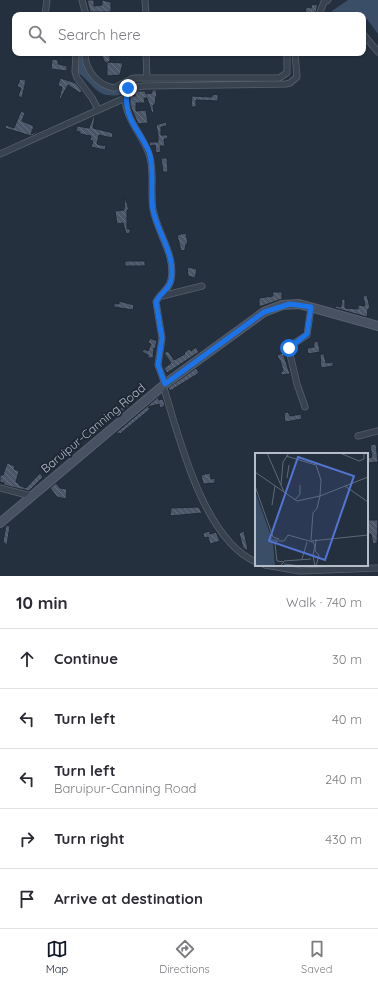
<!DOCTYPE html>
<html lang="en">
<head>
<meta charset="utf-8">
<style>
	body { margin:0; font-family:Quicksand,sans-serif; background:#f7f7f7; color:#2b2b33 }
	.stop { position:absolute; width:12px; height:12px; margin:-9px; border:3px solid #1a73e8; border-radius:50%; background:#fff }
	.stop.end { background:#1a73e8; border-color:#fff; box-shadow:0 1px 4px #0008 }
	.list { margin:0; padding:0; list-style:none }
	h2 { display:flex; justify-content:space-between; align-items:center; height:52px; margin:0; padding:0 16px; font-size:17px }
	h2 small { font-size:13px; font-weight:400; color:#7c7c81 }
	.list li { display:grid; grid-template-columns:26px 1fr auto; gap:12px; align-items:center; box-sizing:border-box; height:60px; padding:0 16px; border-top:1px solid #e1e1e2 }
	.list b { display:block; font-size:15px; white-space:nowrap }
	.list p { margin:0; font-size:13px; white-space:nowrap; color:#7c7c81 }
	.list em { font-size:13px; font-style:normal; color:#7c7c81 }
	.icon { flex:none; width:22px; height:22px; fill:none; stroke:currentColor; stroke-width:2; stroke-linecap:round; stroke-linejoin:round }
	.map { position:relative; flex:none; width:378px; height:576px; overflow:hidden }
	.search { position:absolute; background:#fff; box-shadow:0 1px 3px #0004; left:12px; right:12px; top:12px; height:44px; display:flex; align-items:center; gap:10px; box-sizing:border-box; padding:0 14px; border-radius:8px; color:#7c7c81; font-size:15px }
	.sheet { height:352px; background:#fff }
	nav { display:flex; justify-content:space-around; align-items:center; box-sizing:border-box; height:56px; border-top:1px solid #e1e1e2; background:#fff; font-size:11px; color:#7c7c81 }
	nav a { display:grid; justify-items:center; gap:2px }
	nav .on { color:#111827 }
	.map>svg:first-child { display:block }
	.water { fill:#3a4e68 }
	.building { fill:url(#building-back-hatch); stroke:#202936 }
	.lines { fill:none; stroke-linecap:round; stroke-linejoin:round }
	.street-casing { stroke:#57606c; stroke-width:7 }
	.secondary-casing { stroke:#57606c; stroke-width:10 }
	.street { stroke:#39424f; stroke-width:5.5 }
	.secondary { stroke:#475161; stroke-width:8 }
	.route { stroke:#1a73e8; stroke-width:5 }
	.labels { text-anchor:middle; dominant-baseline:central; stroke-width:4; stroke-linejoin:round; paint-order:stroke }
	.street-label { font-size:12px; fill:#b5bdc9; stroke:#1e2734 }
	.inset-road { fill:none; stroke:#5f6876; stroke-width:1 }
	.view { fill:#5275d3; fill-opacity:0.15; stroke:#5275d3; stroke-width:2 }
	.inset-edge { fill:none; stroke:#b5bdc9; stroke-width:2 }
</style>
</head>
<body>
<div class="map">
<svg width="378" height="576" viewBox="0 0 378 576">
	<defs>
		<pattern id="building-back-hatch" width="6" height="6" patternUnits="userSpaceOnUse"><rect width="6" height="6" fill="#4b5768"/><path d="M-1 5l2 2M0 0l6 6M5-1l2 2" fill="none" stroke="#636d7c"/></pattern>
	</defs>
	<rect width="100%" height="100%" fill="#25303f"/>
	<path class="water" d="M348 0H378V34L367 19 363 20V15H326Z
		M77 53H82L85 68 111 89 128 87 125 94C95 100 98 87 77 72Z"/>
	<path class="building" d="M87 0H94V6L102 5V0L111 2V12H90Z
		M312 4 318 5 315 15H305L306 7 311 8Z
		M110 53V61L108 62 123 63 120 75 107 76V62L105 63 101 54Z
		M52 59 58 60V64L67 66V71L51 69Z
		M60 78 76 83 82 91 80 93 68 85 60 100 59 99 62 87 58 86Z
		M20 79 26 80 22 98 18 96 21 88 17 87Z
		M152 90H156L157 95 156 96 155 105H153L154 113H152L147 98H144L145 103H136V111L146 110 148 123 138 124 130 105V96H135V91H145L146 94 152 93Z
		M218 94V101L196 100V107H191L192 96 212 97V95Z
		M21 111 25 113 22 121 34 126 31 134 48 128 31 136 5 128 6 125 14 128Z
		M93 117H95L93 128 113 133 112 138 99 135 97 144 106 146 105 150 91 147 93 141 90 140 91 136 80 134V132L76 131 77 126 89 128Z
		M166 122 167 126 161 127V135H168L167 139H164L165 146H160L161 152 156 153 155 145 150 146 149 142H158V135L156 125Z
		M161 158H167L168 172H163Z
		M125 197 129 210H127V229H130V233L126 234 123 223 117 224 115 211 124 210Z
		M186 233 188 244H186L185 250 181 251 177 235Z
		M125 261H145V266H125Z
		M187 267 197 269 195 278 188 276Z
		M272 292H282V299L259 307V298L273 296Z
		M367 295 370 308 368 309 367 317 335 308 336 306 341 307 342 299H345V308L358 309V305L365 306 363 296Z
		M119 301 134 305 133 310 114 307V303L119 304Z
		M150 338 157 341 155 349 154 348 153 358H148V355L142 352 144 349 148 351 151 344 148 343Z
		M318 341 320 352 308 354 307 348 314 347V342Z
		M196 347 199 352 167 373 164 368 171 363 164 353 168 351 174 360 185 354 184 353 189 349 191 351Z
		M283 353 290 374 281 375V372L283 371 280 360H279L277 355Z
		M320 354H324L326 363 333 362V366L321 368Z
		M196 368 199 373 170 391 168 388Z
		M133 396 136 400 119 414 117 411 123 406 122 404Z
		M158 397 159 400 163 399 165 406 160 408 159 404 148 407 150 409 143 415 120 434 119 433 117 434 116 433Z
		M288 412 290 416 301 414 302 419 285 422 284 413Z
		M376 444 378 462 368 463 367 458 372 457 370 445Z
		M7 463 15 466 14 469 19 471 16 482 19 483V485L26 488 40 473 43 477 29 491 4 485V483L0 482V475H3Z
		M210 473 211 479 215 478V483L203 484 201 475Z
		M56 483 60 488 67 489 66 499 57 497 50 488Z
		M199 507 202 513 170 516 171 508Z
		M367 520H378L377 543 373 544 371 534H367Z
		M6 525 10 526 7 545 3 542Z
		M209 531 210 534 216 532 220 541 210 544 208 537 204 538 203 533Z
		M244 531 248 550H246L243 548 239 533Z"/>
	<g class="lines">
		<defs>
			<path id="street" d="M82 0 86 15
				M145 0 146 15
				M45 15 47 0
				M319 15 324 2 328 0
				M363 34 378 52
				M76 53 75 72 77 78 92 98 98 109
				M85 53C85 70 97 85 114 88L131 79 135 78H279L287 73V53
				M146 53 147 78
				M128 88 144 86 286 84 290 83 297 77 295 53
				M125 98C126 120 142 134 149 154 155 171 150 191 153 209 157 233 176 254 171 280 169 290 160 293 156 302L162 338 158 365 165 384
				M0 154 125 98 128 86
				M162 296 202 286
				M163 385C179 437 203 539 256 562
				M305 407 297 384 289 350 290 346 307 335 311 307
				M358 436 378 431
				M0 488 31 496
				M265 565 300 571 378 568"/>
			<path id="secondary" d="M0 523 165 384 264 312 282 305 299 304 378 326"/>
		</defs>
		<use href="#street" class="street-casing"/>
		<use href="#secondary" class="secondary-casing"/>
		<use href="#street" class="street"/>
		<use href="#secondary" class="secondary"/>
	</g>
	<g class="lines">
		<path class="route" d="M128 88C121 117 139 128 149 152 155 170 150 191 153 210 158 234 176 255 171 280 169 290 160 293 156 302L162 338 158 365 165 384 264 312 290 304 311 307 307 334 289 348"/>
	</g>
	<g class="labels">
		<g class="street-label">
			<text transform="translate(93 428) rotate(-40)">Baruipur-Canning Road</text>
		</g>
	</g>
	<g transform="translate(255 453)">
		<rect width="113" height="113" fill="#25303f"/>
		<path d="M0 38 17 86H22L23 89 18 90 20 113H0Z" fill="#3a4e68"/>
		<path class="inset-road" d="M12 0 29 39 42 48 65 43 113 24M85 0 104 8 109 6V0M31 3 61 12 66 27 65 43M0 19 29 39M32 25 34 12M26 32 28 9 34 0M0 33 18 84 24 86 20 91 22 108 29 109 25 113M90 33 113 49M40 47 45 41V32M17 52 20 33M113 52V78M61 86 60 98 64 102 61 113M56 87 58 60 62 55 65 43M24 88H29L33 82 58 89 60 93 58 102 60 113M56 88 113 82M47 106 52 89M29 108 56 106M29 111 45 113"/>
		<path class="view" d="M43 4 99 23 70 107 14 88Z"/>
		<rect width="113" height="113" class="inset-edge"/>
	</g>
</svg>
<div class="stop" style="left:289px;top:348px"></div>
<div class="stop end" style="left:128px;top:88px"></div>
<div class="search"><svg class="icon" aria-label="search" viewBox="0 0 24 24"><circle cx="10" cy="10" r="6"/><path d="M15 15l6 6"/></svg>Search here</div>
</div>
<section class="sheet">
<h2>10 min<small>Walk · 740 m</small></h2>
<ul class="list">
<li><svg class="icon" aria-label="ahead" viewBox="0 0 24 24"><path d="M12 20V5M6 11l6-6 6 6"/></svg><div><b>Continue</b></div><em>30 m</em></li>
<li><svg class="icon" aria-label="left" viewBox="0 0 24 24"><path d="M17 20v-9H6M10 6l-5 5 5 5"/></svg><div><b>Turn left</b></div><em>40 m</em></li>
<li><svg class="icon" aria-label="left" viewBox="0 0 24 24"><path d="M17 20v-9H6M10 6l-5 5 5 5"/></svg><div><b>Turn left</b><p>Baruipur-Canning Road</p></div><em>240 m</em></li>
<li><svg class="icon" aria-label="right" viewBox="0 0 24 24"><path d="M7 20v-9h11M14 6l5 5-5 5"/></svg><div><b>Turn right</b></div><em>430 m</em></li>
<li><svg class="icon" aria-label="arrive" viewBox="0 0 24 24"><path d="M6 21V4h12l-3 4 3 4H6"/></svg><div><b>Arrive at destination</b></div></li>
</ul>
</section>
<nav>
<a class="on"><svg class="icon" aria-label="map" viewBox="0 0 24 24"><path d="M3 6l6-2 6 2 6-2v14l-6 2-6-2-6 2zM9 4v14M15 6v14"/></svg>Map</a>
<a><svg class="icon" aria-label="directions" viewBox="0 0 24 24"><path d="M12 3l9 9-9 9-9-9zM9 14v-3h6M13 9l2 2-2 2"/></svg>Directions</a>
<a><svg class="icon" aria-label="saved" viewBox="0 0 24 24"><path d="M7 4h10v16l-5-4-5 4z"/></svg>Saved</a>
</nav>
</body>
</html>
